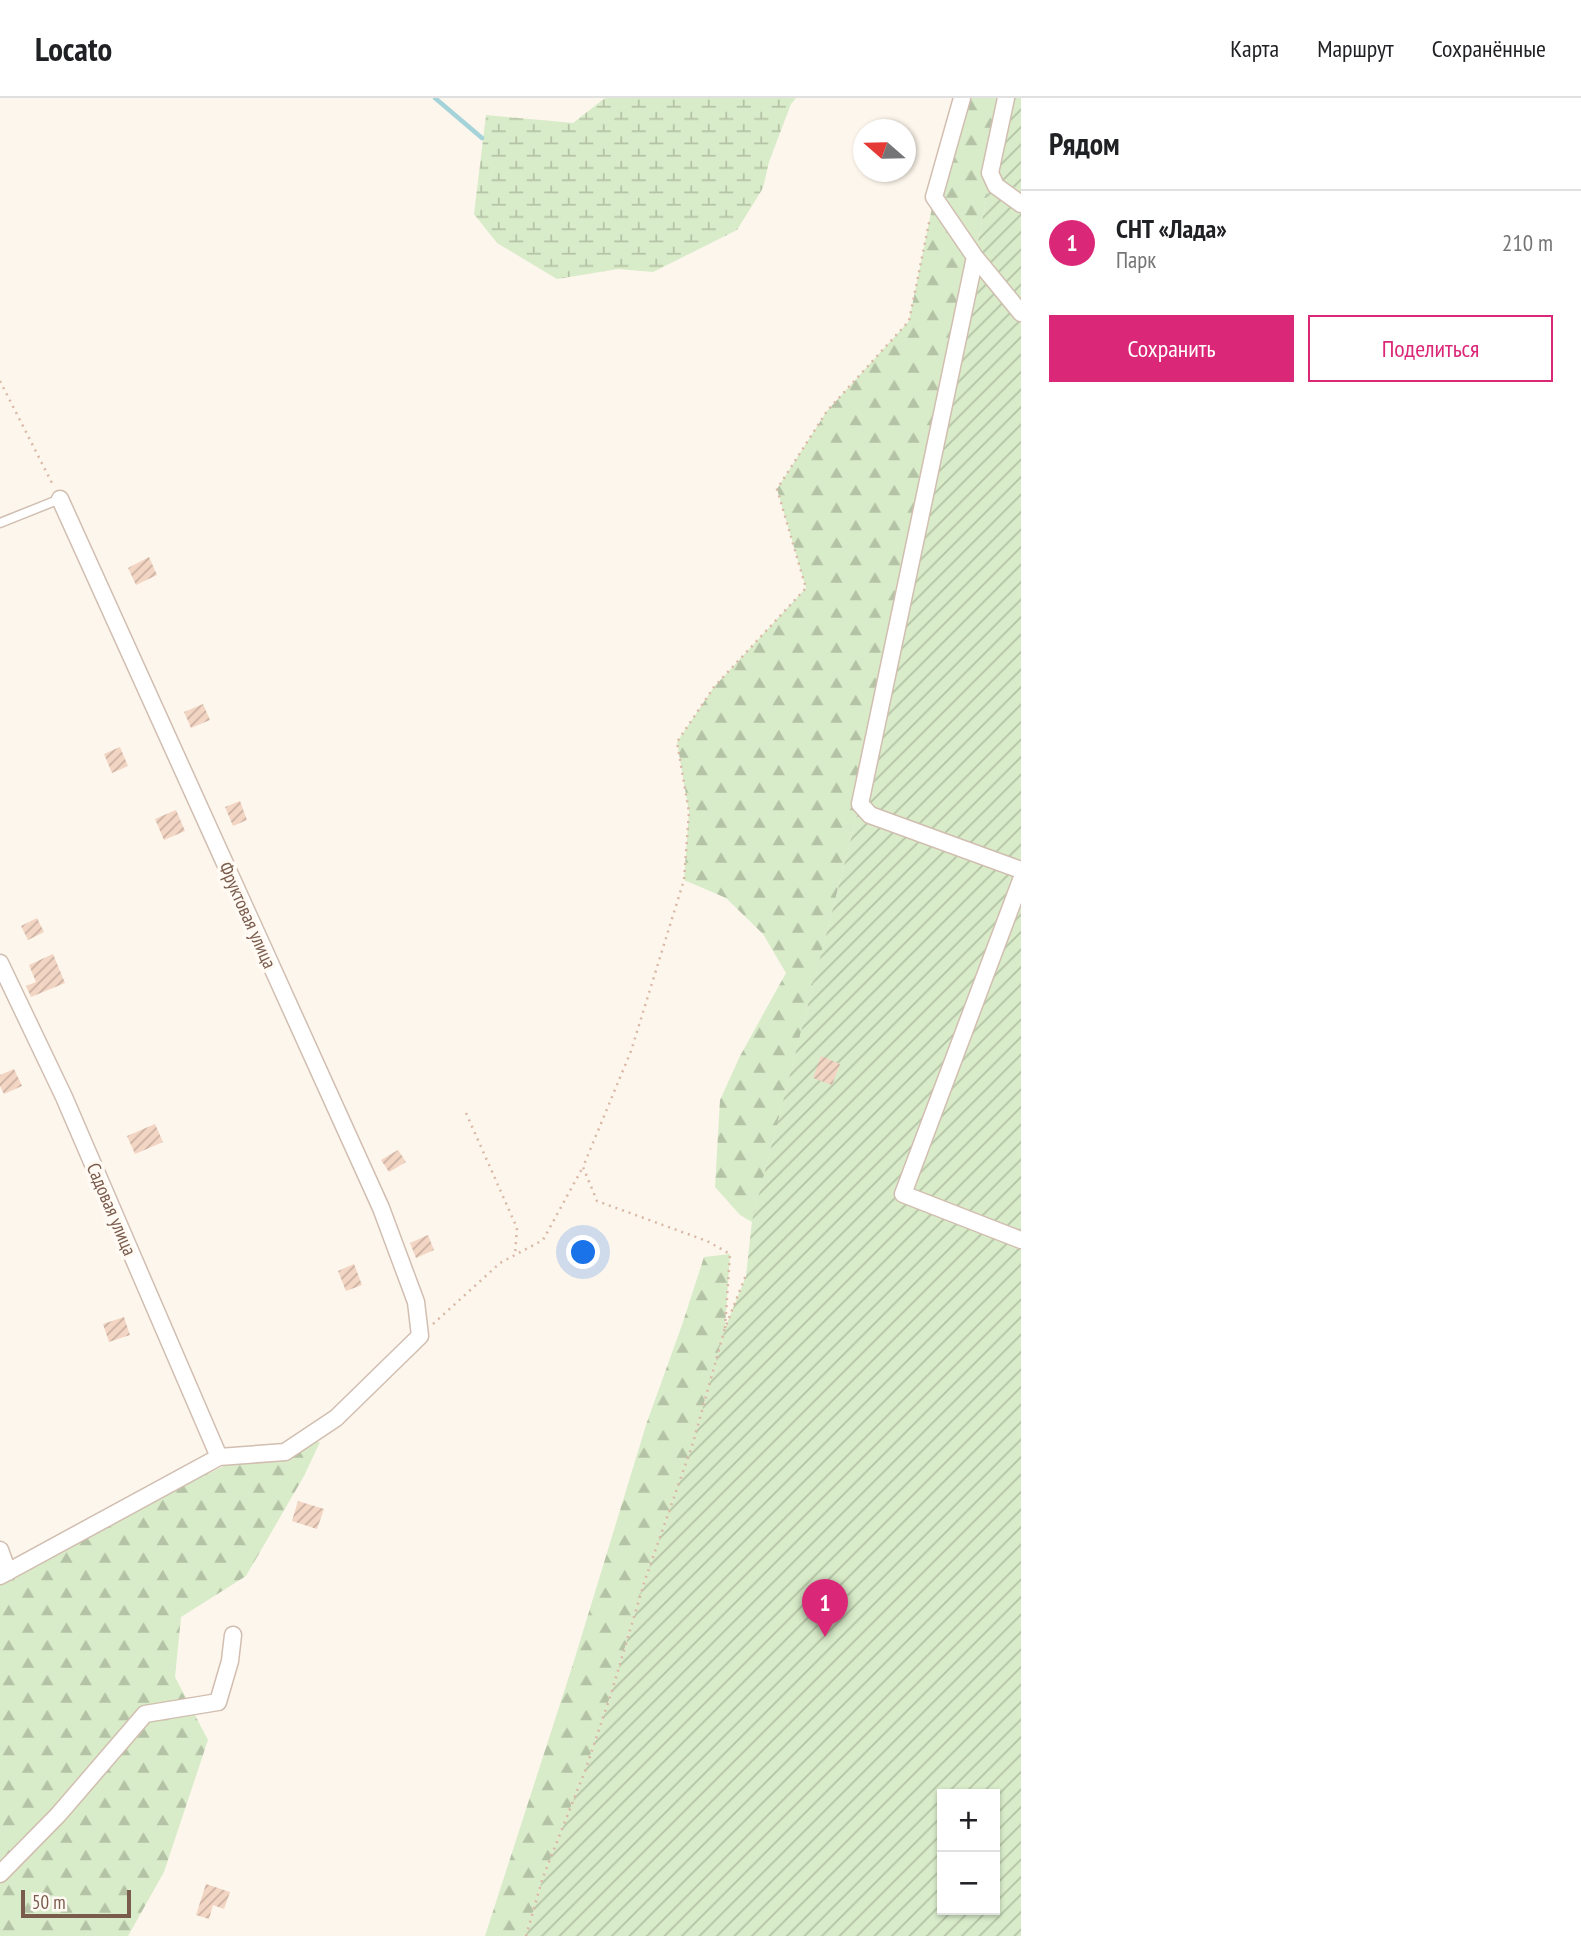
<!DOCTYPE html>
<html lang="ru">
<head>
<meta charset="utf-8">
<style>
	body { margin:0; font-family:"PT Sans Narrow",sans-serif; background:#f6f6f6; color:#202124 }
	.controls { position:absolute; right:21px; bottom:21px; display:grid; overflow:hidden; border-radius:0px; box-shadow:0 2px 5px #0004 }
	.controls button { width:63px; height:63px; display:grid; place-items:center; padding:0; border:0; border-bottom:2px solid #e0e0e0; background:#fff; color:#202124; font:35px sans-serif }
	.compass { position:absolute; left:853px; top:21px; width:63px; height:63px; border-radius:50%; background:#fff; box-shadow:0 2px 5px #0004; rotate:290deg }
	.scale { position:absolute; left:21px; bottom:18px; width:110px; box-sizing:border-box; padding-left:7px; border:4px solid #7a5c4d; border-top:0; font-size:19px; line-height:24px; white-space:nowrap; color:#7a5c4d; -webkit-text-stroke:5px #fffaf3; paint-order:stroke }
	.you { position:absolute; left:584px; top:1155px; width:24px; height:24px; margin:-18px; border:5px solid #fff; border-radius:50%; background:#1a73e8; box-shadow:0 0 0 10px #1a73e833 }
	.badge { display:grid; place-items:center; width:46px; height:46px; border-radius:50%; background:#db2777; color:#fff; font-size:23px; font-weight:700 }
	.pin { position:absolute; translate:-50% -58px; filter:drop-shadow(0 2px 4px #0008) }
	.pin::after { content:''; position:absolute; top:37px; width:24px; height:21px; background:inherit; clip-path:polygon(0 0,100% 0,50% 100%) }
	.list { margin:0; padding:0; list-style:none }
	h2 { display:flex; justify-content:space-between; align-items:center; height:91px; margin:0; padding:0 28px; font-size:30px }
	h2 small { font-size:23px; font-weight:400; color:#757577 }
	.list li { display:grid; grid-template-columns:46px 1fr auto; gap:21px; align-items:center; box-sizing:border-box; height:105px; padding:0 28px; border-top:2px solid #e0e0e0 }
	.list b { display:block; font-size:26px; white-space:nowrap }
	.list p { margin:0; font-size:23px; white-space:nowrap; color:#757577 }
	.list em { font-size:23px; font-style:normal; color:#757577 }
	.actions { display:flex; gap:14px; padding:21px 28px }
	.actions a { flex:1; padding:16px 0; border:2px solid #db2777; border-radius:0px; text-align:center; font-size:24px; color:#db2777 }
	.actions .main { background:#db2777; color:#fff }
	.map { position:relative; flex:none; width:1021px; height:1838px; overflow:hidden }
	header { display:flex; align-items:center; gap:42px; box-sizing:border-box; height:98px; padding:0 35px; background:#fff; border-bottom:2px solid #e0e0e0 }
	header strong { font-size:33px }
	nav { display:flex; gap:38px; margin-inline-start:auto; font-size:24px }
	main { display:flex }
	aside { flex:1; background:#fff }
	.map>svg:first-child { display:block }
	.forest { fill:url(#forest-firs) }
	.wetland { fill:url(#wetland-marsh) }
	.garden { fill:url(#garden-furrows); fill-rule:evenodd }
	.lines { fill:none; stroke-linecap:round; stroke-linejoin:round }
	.stream { stroke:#a5d3da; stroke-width:4.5 }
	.building { fill:url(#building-hatch) }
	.service-casing { stroke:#d1beb0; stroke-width:11 }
	.minor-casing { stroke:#d1beb0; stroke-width:19 }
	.path { stroke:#d9b8a5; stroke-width:2.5; stroke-dasharray:2 5; stroke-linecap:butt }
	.service { stroke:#fff; stroke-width:8 }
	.minor { stroke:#fff; stroke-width:16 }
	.labels { text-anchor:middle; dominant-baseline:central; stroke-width:7; stroke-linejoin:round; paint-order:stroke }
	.street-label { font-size:19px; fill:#7a5c4d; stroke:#fffaf3 }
</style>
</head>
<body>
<header>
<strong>Locato</strong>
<nav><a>Карта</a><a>Маршрут</a><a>Сохранённые</a></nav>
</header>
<main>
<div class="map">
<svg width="1021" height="1838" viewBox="0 0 1021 1838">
	<defs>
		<pattern id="forest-firs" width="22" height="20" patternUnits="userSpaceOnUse" patternTransform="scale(1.75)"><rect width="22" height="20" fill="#d8ecc9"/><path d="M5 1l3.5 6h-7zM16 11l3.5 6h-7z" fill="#b4c2a5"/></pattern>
		<pattern id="wetland-marsh" width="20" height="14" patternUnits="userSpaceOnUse" patternTransform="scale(1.75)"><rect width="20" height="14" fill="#d8ecc9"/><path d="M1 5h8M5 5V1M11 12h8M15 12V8" fill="none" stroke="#b4c2a5"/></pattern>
		<pattern id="garden-furrows" width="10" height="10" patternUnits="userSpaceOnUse" patternTransform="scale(1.75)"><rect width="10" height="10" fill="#d8ecc9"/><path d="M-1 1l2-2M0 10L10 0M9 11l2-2" fill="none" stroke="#b4c2a5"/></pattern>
		<pattern id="building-hatch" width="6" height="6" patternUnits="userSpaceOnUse" patternTransform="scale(1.75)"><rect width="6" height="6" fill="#f3d5c3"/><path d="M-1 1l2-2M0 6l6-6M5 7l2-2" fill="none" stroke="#cab0a1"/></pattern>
	</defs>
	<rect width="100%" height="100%" fill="#fdf6ec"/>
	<path class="forest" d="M962 0H1006L975 159 860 706 752 1124 740 1117 715 1089 720 1002 740 958 786 875 763 836 726 800 684 782 689 714 677 644 714 589 806 490 777 391 827 313 909 223 934 100Z
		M730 1156 725 1230 693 1345 645 1482 611 1596 585 1673 543 1779 526 1838H485L573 1566 647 1324 682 1227 704 1159Z
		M320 1344 304 1378 246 1478 181 1519 175 1579 208 1642 164 1774 128 1838H0V1475L266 1348Z"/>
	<path class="wetland" d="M605 0H796L791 6 769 64 763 90 737 132 653 174 618 171 557 181 497 145 474 116 486 17 573 25Z"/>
	<path class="garden" d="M1006 0H1021V1838H526L543 1779 585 1673 611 1596 645 1482 693 1345 725 1230 746 1178 752 1123 860 706 975 159ZM942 1696H995V1812H942Z"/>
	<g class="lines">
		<path class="stream" d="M435 0 482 40"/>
	</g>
	<path class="building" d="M149 459 157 477 136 487 128 470Z
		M203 606 210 622 191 630 184 614Z
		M120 649 128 668 112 675 104 656Z
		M240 703 247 722 233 728 225 709Z
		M176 712 185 733 164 742 155 721Z
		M37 820 44 834 28 842 21 828Z
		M53 856 65 885 31 899 26 888 36 884 29 867Z
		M821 958 840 966 832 987 813 980Z
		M14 971 22 988 4 996 0 988V977Z
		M155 1026 163 1044 135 1056 127 1038Z
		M398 1052 406 1064 389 1074 381 1062Z
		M428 1137 434 1152 416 1160 410 1145Z
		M354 1166 362 1187 346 1193 338 1173Z
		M124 1219 130 1237 109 1244 103 1226Z
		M298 1403 324 1411 317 1431 292 1423Z
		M206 1786 230 1794 224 1811 213 1807 209 1821 196 1817Z"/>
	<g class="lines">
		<defs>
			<path id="service" d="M0 425 60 401"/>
			<path id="minor" d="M962 0 934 99 975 159 1021 215
				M1006 0 990 75 996 88 1021 106
				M975 159 860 706 870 717 1021 772
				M1021 782 903 1096 1021 1142
				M0 865 64 999 219 1359
				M0 1452 8 1474
				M0 1478 219 1359 285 1354 336 1320 420 1238 416 1204 381 1110 60 401
				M0 1776 58 1717 145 1616 218 1604 230 1563 233 1537"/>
		</defs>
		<use href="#service" class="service-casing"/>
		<use href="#minor" class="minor-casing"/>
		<path class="path" d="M0 283 54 389
			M466 1015 517 1130 515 1157
			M433 1226 500 1165 543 1142 583 1069
			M725 1230 730 1156 707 1143 597 1103 583 1069 631 953 684 782 689 714 677 644 714 589 806 490 777 391 827 313 909 223 930 120
			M526 1838 543 1779 585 1673 611 1596 645 1482 693 1345 725 1230 746 1177"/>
		<use href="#service" class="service"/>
		<use href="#minor" class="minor"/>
	</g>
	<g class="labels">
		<g class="street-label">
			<text transform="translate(248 817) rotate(66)">Фруктовая улица</text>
			<text transform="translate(112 1111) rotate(67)">Садовая улица</text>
		</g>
	</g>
</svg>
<div class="controls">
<button>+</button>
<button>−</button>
</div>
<svg class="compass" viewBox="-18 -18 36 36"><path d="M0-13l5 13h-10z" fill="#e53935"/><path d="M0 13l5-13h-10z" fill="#757577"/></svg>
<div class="scale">50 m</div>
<div class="you"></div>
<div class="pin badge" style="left:825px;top:1539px">1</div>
</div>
<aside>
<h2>Рядом<small></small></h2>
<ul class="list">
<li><span class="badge">1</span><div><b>СНТ «Лада»</b><p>Парк</p></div><em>210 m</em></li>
</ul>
<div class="actions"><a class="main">Сохранить</a><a>Поделиться</a></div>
</aside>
</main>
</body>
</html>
